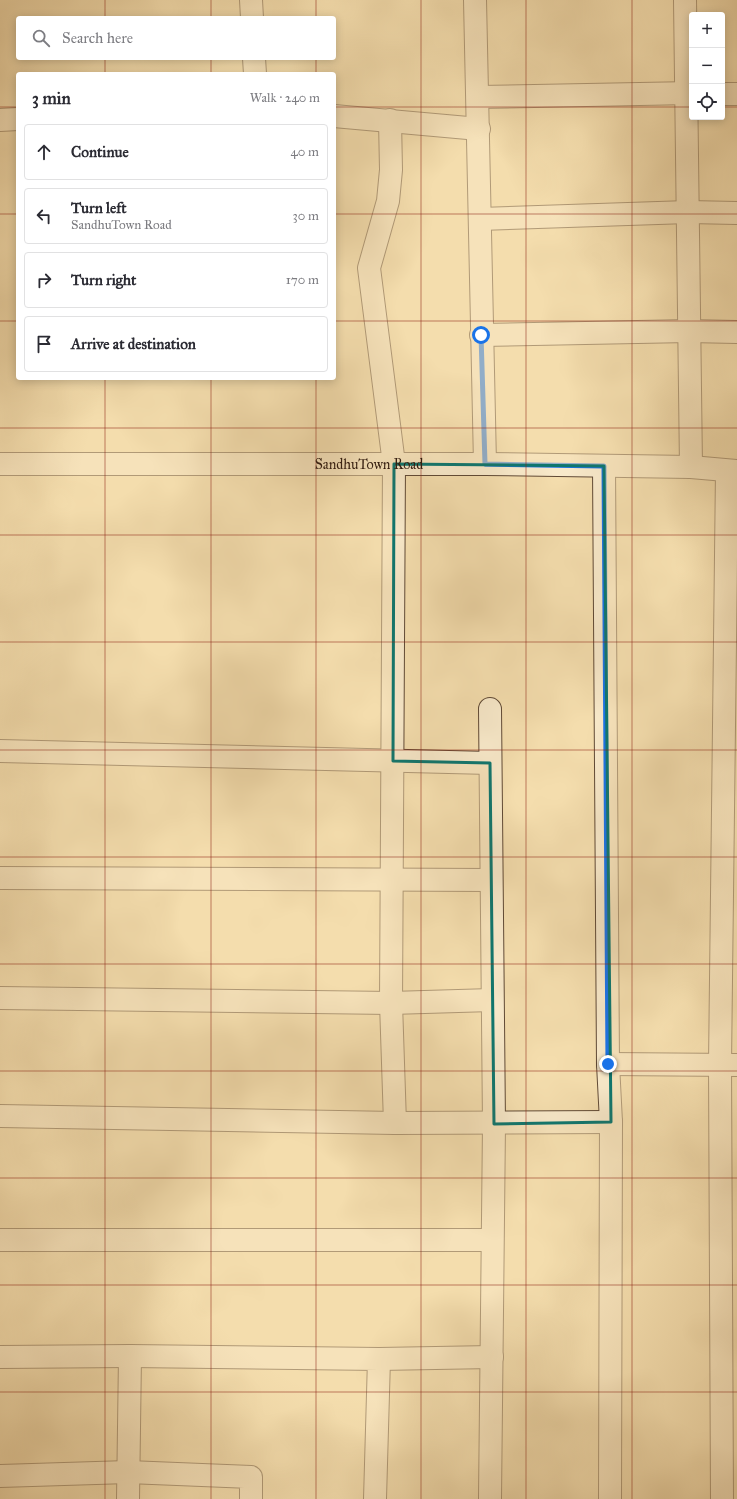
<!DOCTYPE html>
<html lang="en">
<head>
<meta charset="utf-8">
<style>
	body { margin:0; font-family:"IM FELL Great Primer",serif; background:#f2f2f3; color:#2b2b33 }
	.controls { position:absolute; right:12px; top:12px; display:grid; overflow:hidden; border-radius:4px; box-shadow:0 2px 10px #0003 }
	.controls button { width:36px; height:36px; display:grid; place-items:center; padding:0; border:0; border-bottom:1px solid #e1e1e2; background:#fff; color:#2b2b33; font:20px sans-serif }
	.stop { position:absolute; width:12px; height:12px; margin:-9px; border:3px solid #1a73e8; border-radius:50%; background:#fff }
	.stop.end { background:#1a73e8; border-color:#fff; box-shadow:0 1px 4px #0008 }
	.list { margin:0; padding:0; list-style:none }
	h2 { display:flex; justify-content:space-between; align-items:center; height:52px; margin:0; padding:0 16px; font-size:17px }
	h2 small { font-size:13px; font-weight:400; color:#7c7c81 }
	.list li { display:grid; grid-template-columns:26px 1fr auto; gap:12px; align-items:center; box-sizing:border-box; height:56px; margin:0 8px 8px; padding:0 8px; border:1px solid #e1e1e2; border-radius:4px }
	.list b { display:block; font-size:15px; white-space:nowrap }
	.list p { margin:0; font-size:13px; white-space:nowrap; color:#7c7c81 }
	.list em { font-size:13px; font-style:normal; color:#7c7c81 }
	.icon { flex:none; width:22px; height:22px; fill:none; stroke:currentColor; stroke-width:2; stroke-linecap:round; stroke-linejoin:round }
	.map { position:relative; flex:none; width:737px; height:1499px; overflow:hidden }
	.search { position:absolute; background:#fff; box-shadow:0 2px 10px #0003; left:16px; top:16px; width:320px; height:44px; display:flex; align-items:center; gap:10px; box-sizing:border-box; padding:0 14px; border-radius:4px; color:#7c7c81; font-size:15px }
	.panel { position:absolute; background:#fff; box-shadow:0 2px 10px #0003; left:16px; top:72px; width:320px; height:308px; border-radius:4px }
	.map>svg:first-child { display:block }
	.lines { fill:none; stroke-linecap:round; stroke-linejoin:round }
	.minor-casing { stroke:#604a36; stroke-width:24 }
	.minor { stroke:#f8e9ca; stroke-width:22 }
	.route { stroke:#1a73e8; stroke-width:5 }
	.marked { fill:none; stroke:#0f766e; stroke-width:3; stroke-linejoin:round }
	.grid { fill:none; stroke:#8f2418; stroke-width:1; stroke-opacity:0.55 }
	.labels { text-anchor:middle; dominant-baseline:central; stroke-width:3.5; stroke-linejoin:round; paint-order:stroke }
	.street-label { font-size:14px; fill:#2e190e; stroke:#f8e9ca }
</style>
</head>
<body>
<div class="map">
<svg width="737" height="1499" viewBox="0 0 737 1499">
	<rect width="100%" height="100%" fill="#f4ddad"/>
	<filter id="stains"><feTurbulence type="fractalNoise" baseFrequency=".005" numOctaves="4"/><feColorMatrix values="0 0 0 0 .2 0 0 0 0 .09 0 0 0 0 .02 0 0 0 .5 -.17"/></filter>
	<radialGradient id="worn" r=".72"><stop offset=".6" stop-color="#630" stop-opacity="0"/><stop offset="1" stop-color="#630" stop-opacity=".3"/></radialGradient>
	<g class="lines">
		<defs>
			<g id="minor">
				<path d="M251 0 252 18"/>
				<path d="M475 0 485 464"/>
				<path d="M685 0 691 467"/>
				<path d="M254 58 255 74"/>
				<path d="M722 94H737"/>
				<path d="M478 97 692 93"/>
				<path d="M334 116 479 129"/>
				<path d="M0 120 18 119"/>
				<path d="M390 120 391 170 388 201 369 268 394 464 391 1003 395 1123"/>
				<path d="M480 219 688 212 737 213"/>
				<path d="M481 335 689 331 737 332"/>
				<path id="s1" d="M0 464H485L691 467 737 471"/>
				<path d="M604 466 608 1064 611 1122 610 1499"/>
				<path d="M490 709 494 1124 490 1499"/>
				<path d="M0 751 490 763"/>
				<path d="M0 878 491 880"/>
				<path d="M0 998 391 1003 492 1000"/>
				<path d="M608 1064 737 1065"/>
				<path d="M0 1116 395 1123 611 1122"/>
				<path d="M0 1240H492"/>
				<path d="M0 1357 130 1356 379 1359 375 1499"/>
				<path d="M379 1359 492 1357"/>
				<path d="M0 1476 128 1472 251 1477V1499"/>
				<path d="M128 1499 130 1356"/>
				<path d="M722 1499 720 1065 727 471"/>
			</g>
		</defs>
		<use href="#minor" class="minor-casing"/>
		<use href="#minor" class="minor"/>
	</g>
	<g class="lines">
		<path class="route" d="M481 335 485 464 604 466 608 1064"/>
	</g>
	<path d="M0 0H737V1499H0ZM394 464 604 466 611 1122 494 1124 490 763 393 761Z" fill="#f4ddad" fill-opacity=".55" fill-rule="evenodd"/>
	<path class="marked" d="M394 464 604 466 611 1122 494 1124 490 763 393 761Z"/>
	<path class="grid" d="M105 0V18M211 0V18M316 0V18M421 0V1499M526 0V1499M632 0V1499M105 58V74M211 58V74M316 58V74M0 107H18M334 107H692M722 107H737M0 214H18M334 214H737M0 321H18M334 321H737M105 378V1499M211 378V1499M316 378V1499M0 428H737M0 535H737M0 642H737M0 750H737M0 857H737M0 964H737M0 1071H737M0 1178H737M0 1285H737M0 1392H737"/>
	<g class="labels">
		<g class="street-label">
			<text stroke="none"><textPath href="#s1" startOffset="369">SandhuTown Road</textPath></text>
		</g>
	</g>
	<rect width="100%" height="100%" filter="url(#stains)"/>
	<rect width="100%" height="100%" fill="url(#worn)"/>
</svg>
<div class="controls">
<button>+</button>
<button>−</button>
<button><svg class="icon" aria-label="locate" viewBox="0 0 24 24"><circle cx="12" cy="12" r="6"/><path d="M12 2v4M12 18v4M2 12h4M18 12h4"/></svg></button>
</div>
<div class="stop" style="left:481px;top:335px"></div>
<div class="stop end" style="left:608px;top:1064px"></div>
<div class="search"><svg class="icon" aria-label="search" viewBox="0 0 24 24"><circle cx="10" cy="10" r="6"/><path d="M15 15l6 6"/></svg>Search here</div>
<section class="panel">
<h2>3 min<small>Walk · 240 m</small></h2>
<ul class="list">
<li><svg class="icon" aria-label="ahead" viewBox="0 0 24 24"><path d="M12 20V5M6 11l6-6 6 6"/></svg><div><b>Continue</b></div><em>40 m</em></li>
<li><svg class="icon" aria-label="left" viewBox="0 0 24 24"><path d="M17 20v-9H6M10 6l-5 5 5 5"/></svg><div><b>Turn left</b><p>SandhuTown Road</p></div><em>30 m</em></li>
<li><svg class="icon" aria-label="right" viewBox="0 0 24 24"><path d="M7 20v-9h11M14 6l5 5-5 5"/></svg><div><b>Turn right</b></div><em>170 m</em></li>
<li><svg class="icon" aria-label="arrive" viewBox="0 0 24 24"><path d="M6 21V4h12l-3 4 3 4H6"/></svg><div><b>Arrive at destination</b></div></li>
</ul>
</section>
</div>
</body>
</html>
